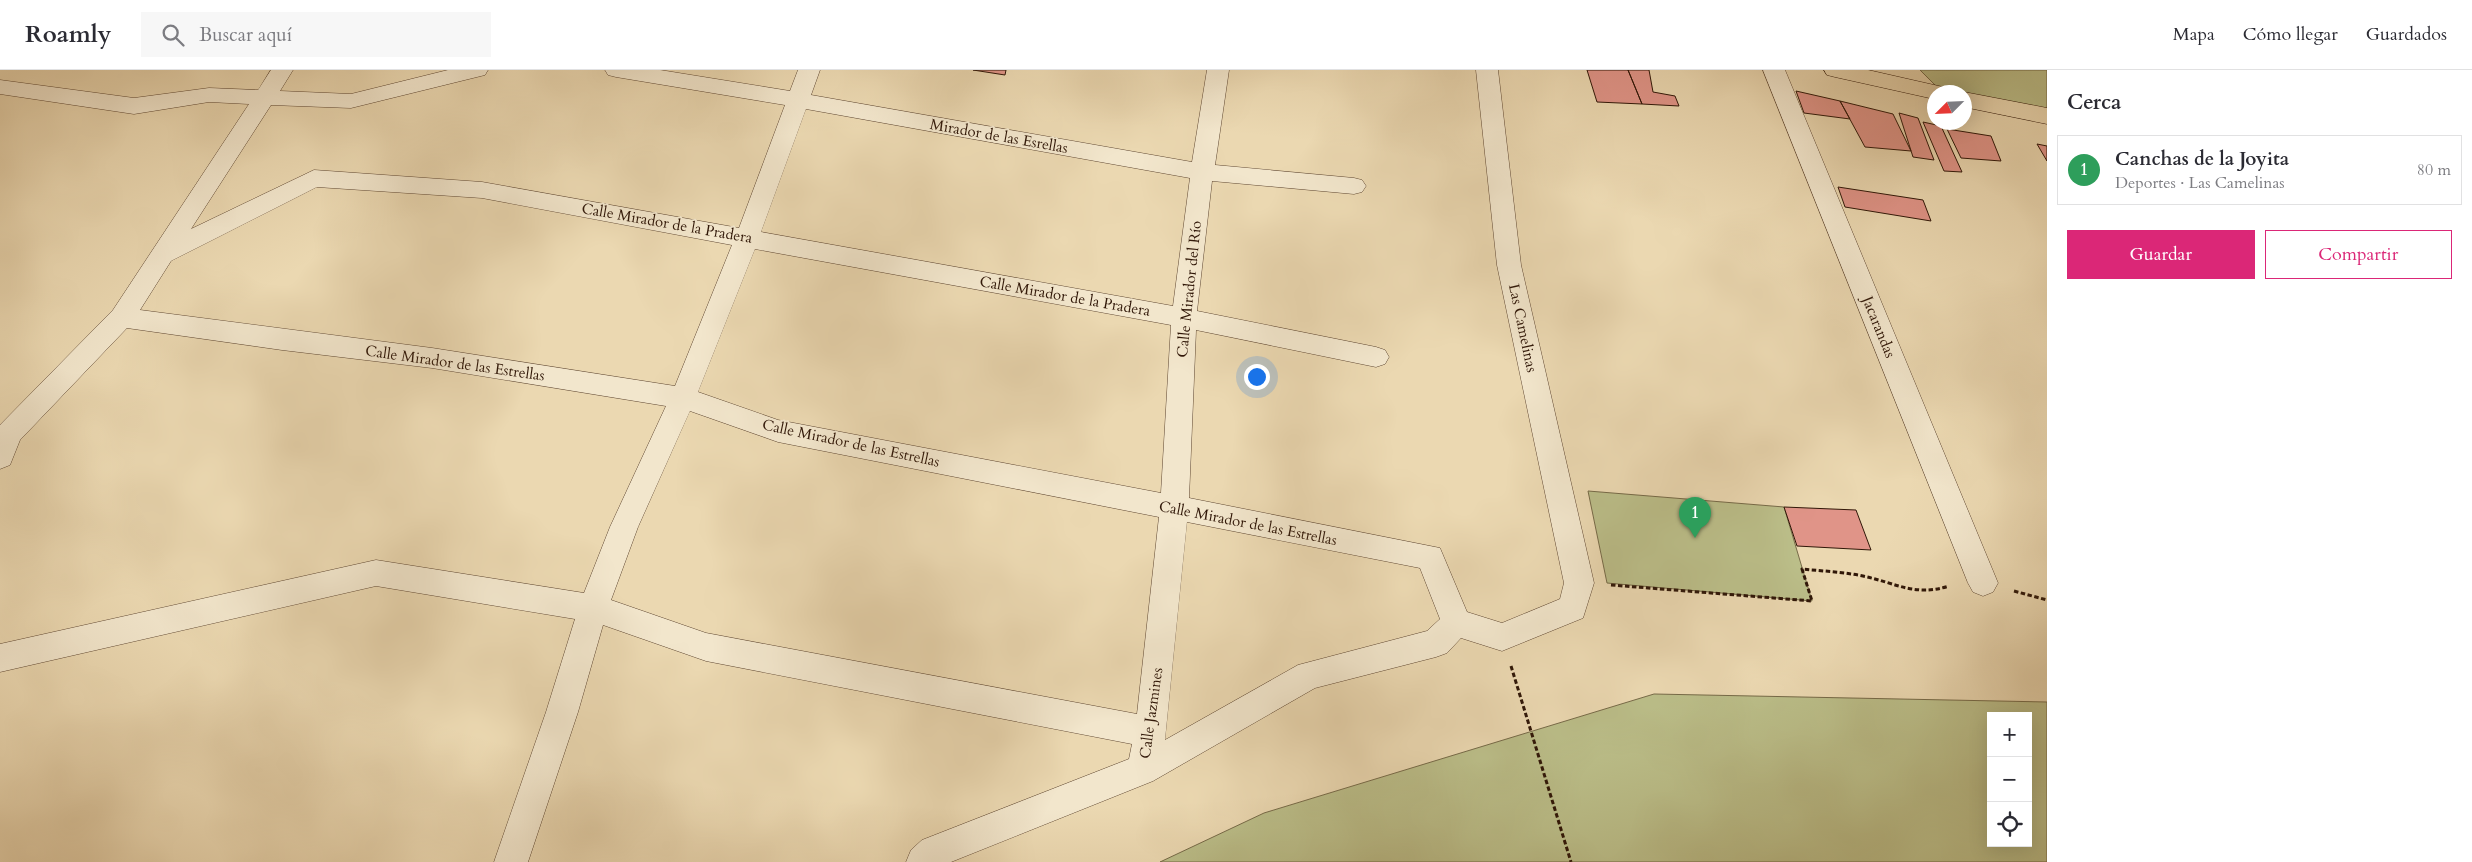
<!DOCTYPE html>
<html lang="es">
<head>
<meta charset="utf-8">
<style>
	body { margin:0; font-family:Cardo,serif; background:#f7f7f7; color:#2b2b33 }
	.controls { position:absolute; right:15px; bottom:15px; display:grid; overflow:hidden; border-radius:0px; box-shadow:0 5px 20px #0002 }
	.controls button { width:45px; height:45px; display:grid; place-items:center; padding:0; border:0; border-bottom:1px solid #e1e1e2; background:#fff; color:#2b2b33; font:25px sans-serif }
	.compass { position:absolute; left:1927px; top:15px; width:45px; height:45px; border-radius:50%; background:#fff; box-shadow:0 5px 20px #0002; rotate:246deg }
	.you { position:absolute; left:1256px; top:306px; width:18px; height:18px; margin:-12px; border:4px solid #fff; border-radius:50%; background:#1a73e8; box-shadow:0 0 0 8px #1a73e833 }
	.badge { display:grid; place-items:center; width:32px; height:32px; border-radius:50%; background:#db2777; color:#fff; font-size:16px; font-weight:700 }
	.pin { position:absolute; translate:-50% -41px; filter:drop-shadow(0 1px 2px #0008) }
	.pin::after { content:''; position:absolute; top:26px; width:18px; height:15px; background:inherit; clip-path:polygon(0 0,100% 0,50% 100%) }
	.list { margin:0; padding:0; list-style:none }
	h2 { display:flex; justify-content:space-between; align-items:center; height:65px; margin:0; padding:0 20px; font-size:21px }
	h2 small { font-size:16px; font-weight:400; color:#7c7c81 }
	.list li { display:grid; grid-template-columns:32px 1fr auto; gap:15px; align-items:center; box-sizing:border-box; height:70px; margin:0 10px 10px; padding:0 10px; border:1px solid #e1e1e2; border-radius:0px }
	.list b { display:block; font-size:19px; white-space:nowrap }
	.list p { margin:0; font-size:16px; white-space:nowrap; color:#7c7c81 }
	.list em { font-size:16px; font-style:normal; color:#7c7c81 }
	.actions { display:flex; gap:10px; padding:15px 20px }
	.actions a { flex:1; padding:11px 0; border:1px solid #db2777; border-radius:0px; text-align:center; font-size:18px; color:#db2777 }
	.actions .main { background:#db2777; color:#fff }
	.icon { flex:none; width:28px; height:28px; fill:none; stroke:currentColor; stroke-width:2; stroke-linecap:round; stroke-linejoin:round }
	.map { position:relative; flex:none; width:2047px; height:792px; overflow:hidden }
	header { display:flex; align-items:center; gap:30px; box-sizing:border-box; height:70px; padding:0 25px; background:#fff; border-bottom:1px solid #e1e1e2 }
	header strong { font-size:24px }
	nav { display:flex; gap:28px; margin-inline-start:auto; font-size:18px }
	.search { width:350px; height:45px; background:#f7f7f7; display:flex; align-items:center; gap:12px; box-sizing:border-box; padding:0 18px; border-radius:0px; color:#7c7c81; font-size:19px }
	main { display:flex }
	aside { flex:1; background:#fff }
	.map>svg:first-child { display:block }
	.green { fill:#bbbe89; stroke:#766a48; fill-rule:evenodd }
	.building { fill:#e09488; stroke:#301708 }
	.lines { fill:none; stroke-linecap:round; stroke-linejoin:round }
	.minor-casing { stroke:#5f4732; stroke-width:1 }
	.major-casing { stroke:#301708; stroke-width:1 }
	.path { stroke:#301708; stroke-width:3; stroke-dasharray:4.5 2.5; stroke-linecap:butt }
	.minor { fill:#f2e6cc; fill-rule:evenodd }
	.major { fill:#ebd8b1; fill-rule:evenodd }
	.labels { text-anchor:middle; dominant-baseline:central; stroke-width:4; stroke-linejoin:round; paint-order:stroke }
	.street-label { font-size:15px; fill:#301708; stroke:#f2e6cc }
</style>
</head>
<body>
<header>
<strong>Roamly</strong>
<div class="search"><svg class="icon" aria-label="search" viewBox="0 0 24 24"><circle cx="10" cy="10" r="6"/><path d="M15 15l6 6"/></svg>Buscar aquí</div>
<nav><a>Mapa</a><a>Cómo llegar</a><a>Guardados</a></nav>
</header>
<main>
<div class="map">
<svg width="2047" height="792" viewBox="0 0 2047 792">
	<rect width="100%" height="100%" fill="#ebd8b1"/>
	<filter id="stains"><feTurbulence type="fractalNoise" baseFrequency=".004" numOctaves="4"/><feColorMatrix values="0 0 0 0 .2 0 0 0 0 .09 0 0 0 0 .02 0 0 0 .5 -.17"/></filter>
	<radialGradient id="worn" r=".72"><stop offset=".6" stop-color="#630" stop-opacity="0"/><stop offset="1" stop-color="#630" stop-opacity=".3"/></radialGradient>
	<path class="green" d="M1920 0H2047V45L1964 22 1938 18Z
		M1588 421 1784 437 1812 531 1607 513Z
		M1654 624 2047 632V792H1160L1264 743ZM1991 646H2028V773H1991Z"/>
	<path class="building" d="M973 0H1006L1005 5Z
		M1587 0H1628L1642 34 1597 32Z
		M1628 0H1649L1653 22 1675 26 1679 36 1642 34Z
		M1796 21 1840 31 1850 49 1804 43Z
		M1840 31 1893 44 1911 81 1865 77Z
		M1899 43 1918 48 1934 90 1913 87Z
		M1923 52 1941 56 1962 102 1944 101Z
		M1947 59 1991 66 2001 91 1961 88Z
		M2037 74 2047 76V91Z
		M1838 117 1923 130 1931 151 1845 137Z
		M1784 437 1856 440 1871 480 1797 476Z"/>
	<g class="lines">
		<defs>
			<path id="minor" d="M271 0H293L280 21 351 24 448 0H488L485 5 351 38 271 35 191 159 314 100 482 112 739 158 785 35 616 7 608 5 605 0H660L790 21 798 0H820L811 25 1192 92 1207 0H1229L1215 95 1354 108 1362 110 1366 116 1362 122 1354 124 1212 111 1197 241 1376 277 1385 280 1389 287 1385 294 1376 297 1196 260 1189 428 1440 478 1467 542 1502 553 1560 529 1564 513 1497 195 1476 0H1498L1521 195 1594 513 1583 548 1502 581 1461 568 1447 583 1436 587 1315 618 1153 711 951 792H906L911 780 922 770 1129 689 1132 674 706 591 603 555 578 642 528 792H494L546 642 575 549 376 516 0 602V574L376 490 584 523 610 457 666 336 432 298 282 280 127 258 20 370 10 395 0 399V355L113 240 249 34 209 32 134 44 0 24V10L134 28 209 18 258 20ZM806 39 1190 108 1173 236 761 162ZM317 117 482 128 732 175 675 316 432 278 140 240 171 191ZM755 179 1171 255 1161 423 778 350 698 322ZM690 341 778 372 1159 447 1137 644 706 563 611 530 638 457ZM1187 452 1420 498 1440 549 1427 561 1298 595 1165 670Z
				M1763 0H1785L1998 513 1993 522 1983 526 1973 522 1968 513Z"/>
			<path id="major" d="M1824 0H1868L1943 17 1946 22H1934V29L1835 7 1827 5Z
				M1961 22H1964L2047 38V54L1964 37V22Z"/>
		</defs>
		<use href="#minor" class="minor-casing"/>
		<use href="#major" class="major-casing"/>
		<path class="path" d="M1611 515 1812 531 1802 499C1822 501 1843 502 1863 506 1896 513 1915 527 1949 516
			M2014 521 2047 530
			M1511 596 1571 792"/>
		<use href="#minor" class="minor"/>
		<use href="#major" class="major"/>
	</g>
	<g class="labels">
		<g class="street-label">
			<text transform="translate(999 66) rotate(10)">Mirador de las Esrellas</text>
			<text transform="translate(667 153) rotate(10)">Calle Mirador de la Pradera</text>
			<text transform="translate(1189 219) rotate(-84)">Calle Mirador del Río</text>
			<text transform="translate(1065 226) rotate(10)">Calle Mirador de la Pradera</text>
			<text transform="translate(1879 257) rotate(68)">Jacarandas</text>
			<text transform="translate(1523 258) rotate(78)">Las Camelinas</text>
			<text transform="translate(455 293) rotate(8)">Calle Mirador de las Estrellas</text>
			<text transform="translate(851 373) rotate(12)">Calle Mirador de las Estrellas</text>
			<text transform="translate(1248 453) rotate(11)">Calle Mirador de las Estrellas</text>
			<text transform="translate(1151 643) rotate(-82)">Calle Jazmines</text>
		</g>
	</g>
	<rect width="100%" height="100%" filter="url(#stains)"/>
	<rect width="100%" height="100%" fill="url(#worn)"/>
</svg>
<div class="controls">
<button>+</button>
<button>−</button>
<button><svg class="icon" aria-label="locate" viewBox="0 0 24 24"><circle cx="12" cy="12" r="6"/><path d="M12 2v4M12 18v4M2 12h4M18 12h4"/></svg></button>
</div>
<svg class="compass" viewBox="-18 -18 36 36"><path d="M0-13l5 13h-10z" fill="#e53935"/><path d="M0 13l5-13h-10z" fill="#7c7c81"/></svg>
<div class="you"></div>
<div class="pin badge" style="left:1695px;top:468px;background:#2e9e5b">1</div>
</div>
<aside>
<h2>Cerca<small></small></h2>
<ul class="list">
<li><span class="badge" style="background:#2e9e5b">1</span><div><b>Canchas de la Joyita</b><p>Deportes · Las Camelinas</p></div><em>80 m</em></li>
</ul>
<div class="actions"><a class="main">Guardar</a><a>Compartir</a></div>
</aside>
</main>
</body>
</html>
